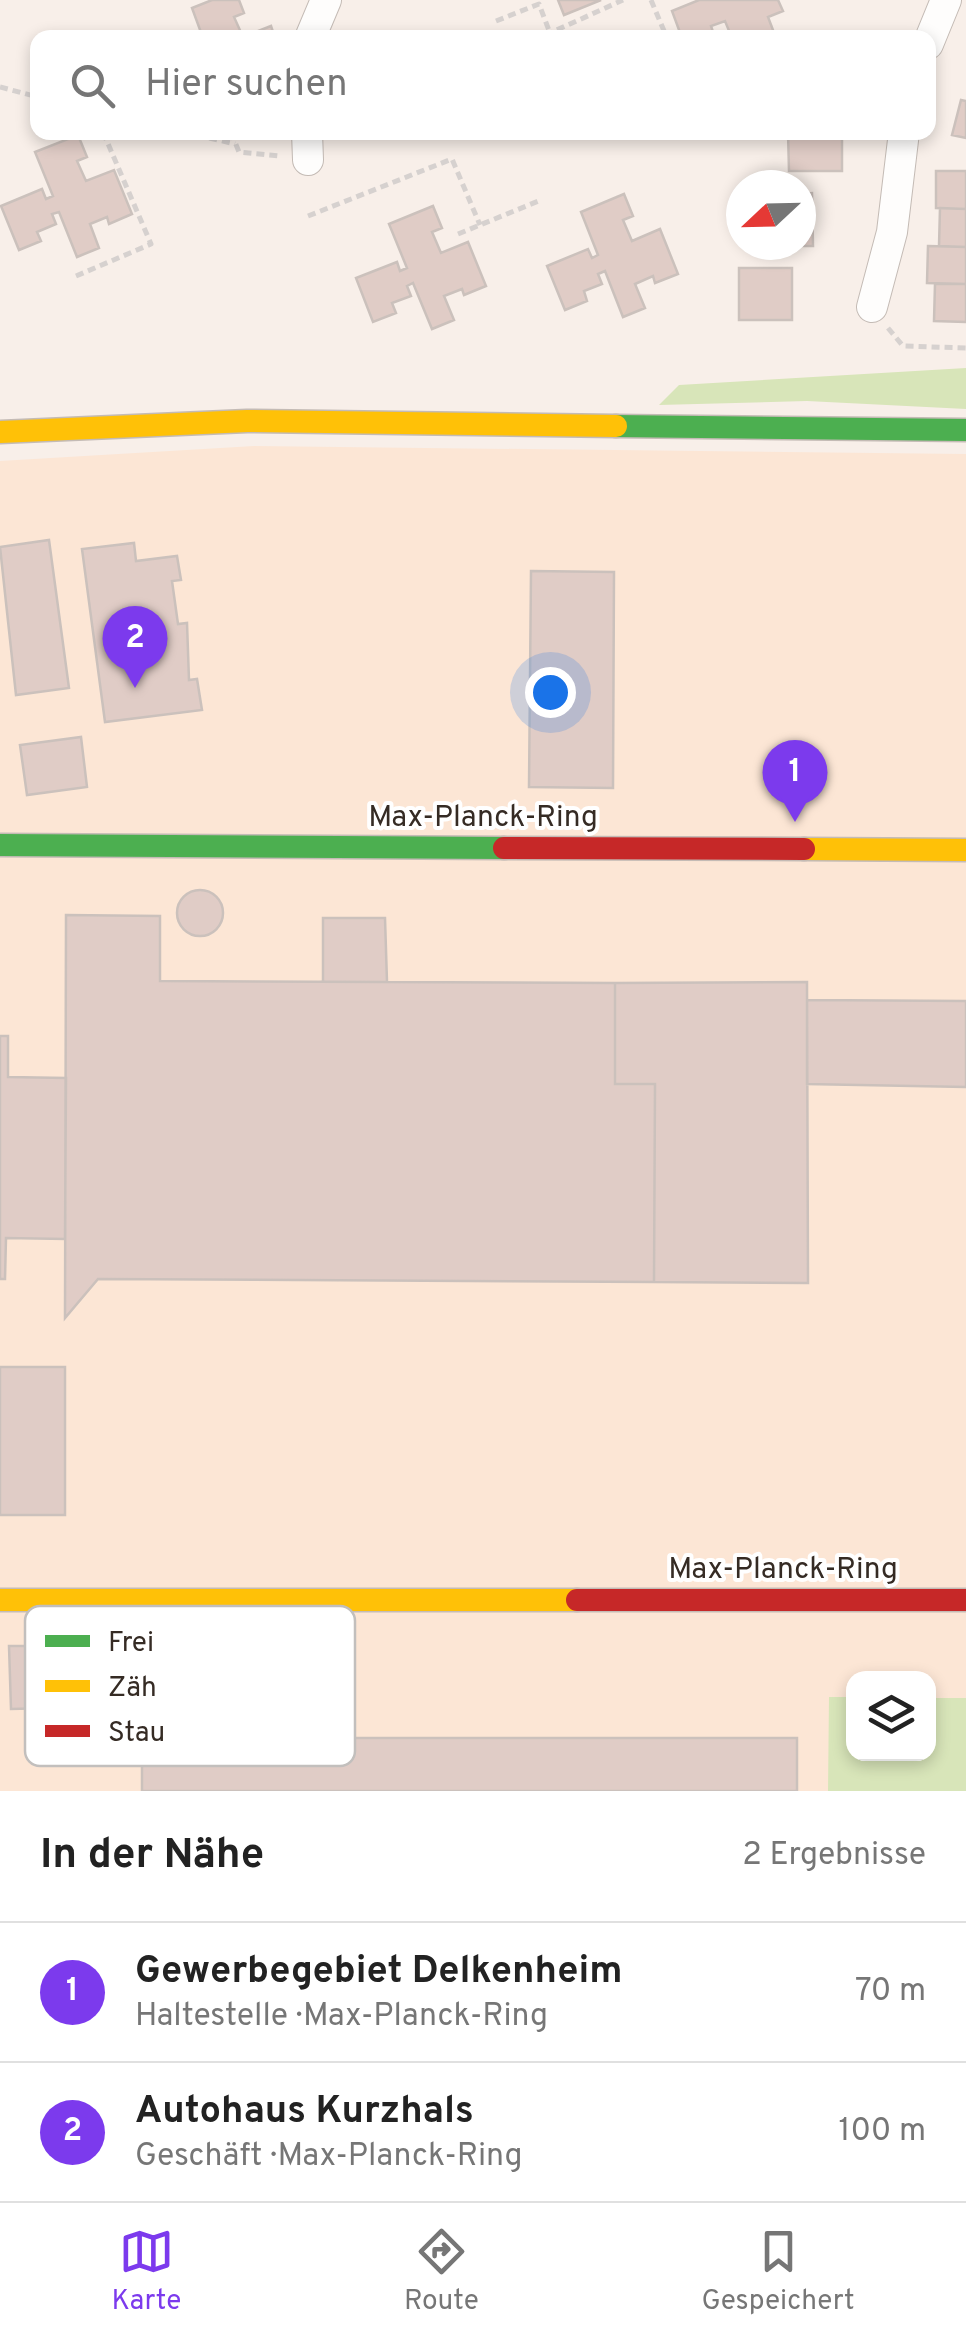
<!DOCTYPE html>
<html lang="de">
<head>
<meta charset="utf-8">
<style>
	body { margin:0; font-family:Overpass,sans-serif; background:#f2f2f2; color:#222 }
	.controls { position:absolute; right:30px; bottom:30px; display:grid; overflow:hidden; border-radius:20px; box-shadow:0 5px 15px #0003 }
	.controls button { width:90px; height:90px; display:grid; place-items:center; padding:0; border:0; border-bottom:2px solid #e0e0e0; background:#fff; color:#222; font:50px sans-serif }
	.compass { position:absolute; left:726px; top:170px; width:90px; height:90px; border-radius:50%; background:#fff; box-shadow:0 5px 15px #0003; rotate:248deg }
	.you { position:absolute; left:550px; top:692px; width:35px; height:35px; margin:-25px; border:8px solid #fff; border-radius:50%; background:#1a73e8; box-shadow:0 0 0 15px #1a73e833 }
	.badge { display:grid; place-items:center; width:65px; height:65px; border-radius:50%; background:#7c3aed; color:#fff; font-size:32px; font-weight:700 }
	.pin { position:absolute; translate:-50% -82px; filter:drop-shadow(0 2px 5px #0008) }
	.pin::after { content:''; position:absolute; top:52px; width:35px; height:30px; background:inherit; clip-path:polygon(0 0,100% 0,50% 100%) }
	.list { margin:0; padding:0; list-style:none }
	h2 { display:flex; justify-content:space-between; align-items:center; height:130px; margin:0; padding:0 40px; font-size:42px }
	h2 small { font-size:32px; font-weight:400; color:#767676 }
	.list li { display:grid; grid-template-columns:65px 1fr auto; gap:30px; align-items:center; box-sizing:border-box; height:140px; padding:0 40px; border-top:2px solid #e0e0e0 }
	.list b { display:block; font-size:38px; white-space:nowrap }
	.list p { margin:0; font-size:32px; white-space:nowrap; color:#767676 }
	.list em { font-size:32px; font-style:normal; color:#767676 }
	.icon { flex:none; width:55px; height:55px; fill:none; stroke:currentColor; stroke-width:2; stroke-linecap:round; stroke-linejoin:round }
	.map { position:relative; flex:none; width:966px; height:1791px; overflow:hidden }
	.search { position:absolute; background:#fff; box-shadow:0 5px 15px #0003; left:30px; right:30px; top:30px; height:110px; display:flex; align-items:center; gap:25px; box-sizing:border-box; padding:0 35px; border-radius:20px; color:#767676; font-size:38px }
	.sheet { height:410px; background:#fff }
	nav { display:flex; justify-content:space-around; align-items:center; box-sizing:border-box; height:140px; border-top:2px solid #e0e0e0; background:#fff; font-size:28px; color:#767676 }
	nav a { display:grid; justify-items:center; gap:5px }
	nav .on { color:#7c3aed }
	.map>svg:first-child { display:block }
	.built { fill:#fce6d5; fill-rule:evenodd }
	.green { fill:#d8e5b9 }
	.building { fill:#e0ccc6; stroke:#cbc1bc; stroke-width:2.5 }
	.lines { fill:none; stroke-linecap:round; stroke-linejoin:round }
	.street-casing { stroke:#c4bbb5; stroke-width:32 }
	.fast-casing { stroke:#c4bbb5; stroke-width:25 }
	.slow-casing { stroke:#c4bbb5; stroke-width:25 }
	.jam-casing { stroke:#c4bbb5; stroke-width:25 }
	.path { stroke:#d6d1cf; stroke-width:5; stroke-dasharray:8 5; stroke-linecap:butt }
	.street { stroke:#fefdfc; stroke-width:30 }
	.fast { stroke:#4caf50; stroke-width:22 }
	.slow { stroke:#ffc107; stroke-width:22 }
	.jam { stroke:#c62828; stroke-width:22 }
	.labels { text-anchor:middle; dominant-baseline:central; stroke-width:8; stroke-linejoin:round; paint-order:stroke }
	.street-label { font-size:30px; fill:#352b24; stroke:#fff }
	.key { fill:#fff; stroke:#c2bfbd; stroke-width:2.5 }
	.key-label { font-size:28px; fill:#352b24 }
</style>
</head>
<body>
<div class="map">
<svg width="966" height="1791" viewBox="0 0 966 1791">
	<rect width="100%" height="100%" fill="#f8efe9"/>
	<path class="built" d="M254 446 966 454V1791H0V461ZM854 1678H928V1754H854Z"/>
	<path class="green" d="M966 368V409L807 401 659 405 679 385Z
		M829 1697H853L854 1754H928L929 1698H966V1791H828Z"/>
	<path class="building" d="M212 0H239L244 13 234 17 243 37 271 26 275 38H203L192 8Z
		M558 0H601L564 15Z
		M699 0H778L783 11 768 17 776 38H732L725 21 711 26 715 38H682L672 11Z
		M961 100 966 101V138L952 135Z
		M788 132H842V171H789Z
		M78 135 87 157 77 161 86 181 114 170 132 214 109 224 107 217 90 224 99 248 77 257 59 212 52 214 56 224 37 232 41 241 19 250 1 206 42 189 46 199 53 196 35 152Z
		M936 171H966V209L936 208Z
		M812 193 813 246H760L801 245V194Z
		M624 194 633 216 623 220 632 241 660 229 678 274 655 283 653 276 635 284 645 308 623 317 605 271 598 274 602 284 584 291 587 301 565 310 547 266 588 249 592 258 598 255 581 212Z
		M433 206 442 228 432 232 441 253 468 242 486 286 464 295 462 289 444 296 454 320 432 329 413 283 407 286 411 296 392 303 396 313 373 322 356 278 397 262 400 271 407 268 389 224Z
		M940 208 966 209V247L939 246Z
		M928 246 966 247V284L927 283Z
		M739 268H792V320H739Z
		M935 284H966V322L934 321Z
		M49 540 69 688 16 695 0 547Z
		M134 543 136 561 177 556 181 580 172 581 178 624 187 623 189 680 197 679 202 710 105 722 82 549Z
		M531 571 614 572 613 788 529 787Z
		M81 737 87 787 27 795 20 745Z
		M177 913a23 23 0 1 1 46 0a23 23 0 1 1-46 0Z
		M66 915 160 916V981L615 983V1084H655L654 1282 98 1279 65 1318Z
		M323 918H385L387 982H323Z
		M807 982 808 1283 654 1282 655 1084H615V983Z
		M807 1000 966 1001V1087L807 1084Z
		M0 1036H8V1077L66 1078 65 1239 6 1238 5 1279H0Z
		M0 1367H65V1515H0Z
		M9 1646H50L51 1708 11 1709Z
		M142 1707H222V1738H797V1791H142Z"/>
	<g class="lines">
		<defs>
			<path id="street" d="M310 38 326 0
				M928 44 946 0
				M307 132 308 160
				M872 307 892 232 904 132"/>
			<path id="fast" d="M616 426 966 430
				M0 845 504 848"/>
			<path id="slow" d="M0 432 247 421 616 426
				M804 849 966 850
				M0 1600H577"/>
			<path id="jam" d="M504 848 804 849
				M577 1600H966"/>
		</defs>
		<use href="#street" class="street-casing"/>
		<use href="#fast" class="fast-casing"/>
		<use href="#slow" class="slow-casing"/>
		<use href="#jam" class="jam-casing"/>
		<path class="path" d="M651 0 667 38
			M496 21 539 4 550 33
			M552 38 550 33 623 0
			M0 87 38 97
			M184 132 235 144
			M231 132 239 152 280 156
			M308 216 452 159 480 225
			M458 234 541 200
			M76 276 151 244 103 132
			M888 328 903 346 966 348"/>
		<use href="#street" class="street"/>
		<use href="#fast" class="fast"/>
		<use href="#slow" class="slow"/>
		<use href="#jam" class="jam"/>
	</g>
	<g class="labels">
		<g class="street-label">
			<text x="483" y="818">Max-Planck-Ring</text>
			<text x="783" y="1570">Max-Planck-Ring</text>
		</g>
	</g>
	<rect x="25" y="1606" width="330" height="160" rx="15" class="key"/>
	<rect x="45" y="1635" width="45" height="12" fill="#4caf50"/>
	<rect x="45" y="1680" width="45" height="12" fill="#ffc107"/>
	<rect x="45" y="1725" width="45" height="12" fill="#c62828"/>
	<g class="key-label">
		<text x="108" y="1651">Frei</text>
		<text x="108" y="1696">Zäh</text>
		<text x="108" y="1741">Stau</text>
	</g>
</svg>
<div class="controls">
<button><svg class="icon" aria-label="layers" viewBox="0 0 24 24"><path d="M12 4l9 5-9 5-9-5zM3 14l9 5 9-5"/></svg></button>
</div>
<svg class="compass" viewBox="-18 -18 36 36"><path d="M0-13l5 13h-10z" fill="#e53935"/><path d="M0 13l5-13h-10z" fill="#767676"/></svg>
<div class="you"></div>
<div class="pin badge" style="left:795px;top:822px">1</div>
<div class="pin badge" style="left:135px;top:688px">2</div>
<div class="search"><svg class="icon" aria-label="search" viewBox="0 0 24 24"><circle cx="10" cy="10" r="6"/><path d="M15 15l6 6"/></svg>Hier suchen</div>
</div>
<section class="sheet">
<h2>In der Nähe<small>2 Ergebnisse</small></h2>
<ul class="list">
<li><span class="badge">1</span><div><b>Gewerbegebiet Delkenheim</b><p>Haltestelle · Max-Planck-Ring</p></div><em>70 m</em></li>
<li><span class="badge">2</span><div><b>Autohaus Kurzhals</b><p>Geschäft · Max-Planck-Ring</p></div><em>100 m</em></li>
</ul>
</section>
<nav>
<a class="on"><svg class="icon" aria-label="map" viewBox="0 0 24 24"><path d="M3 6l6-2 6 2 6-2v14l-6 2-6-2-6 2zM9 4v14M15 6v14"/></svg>Karte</a>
<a><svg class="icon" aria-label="directions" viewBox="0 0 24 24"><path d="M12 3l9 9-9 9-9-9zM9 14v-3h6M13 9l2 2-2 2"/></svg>Route</a>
<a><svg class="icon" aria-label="saved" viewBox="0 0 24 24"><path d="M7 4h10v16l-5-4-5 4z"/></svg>Gespeichert</a>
</nav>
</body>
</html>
